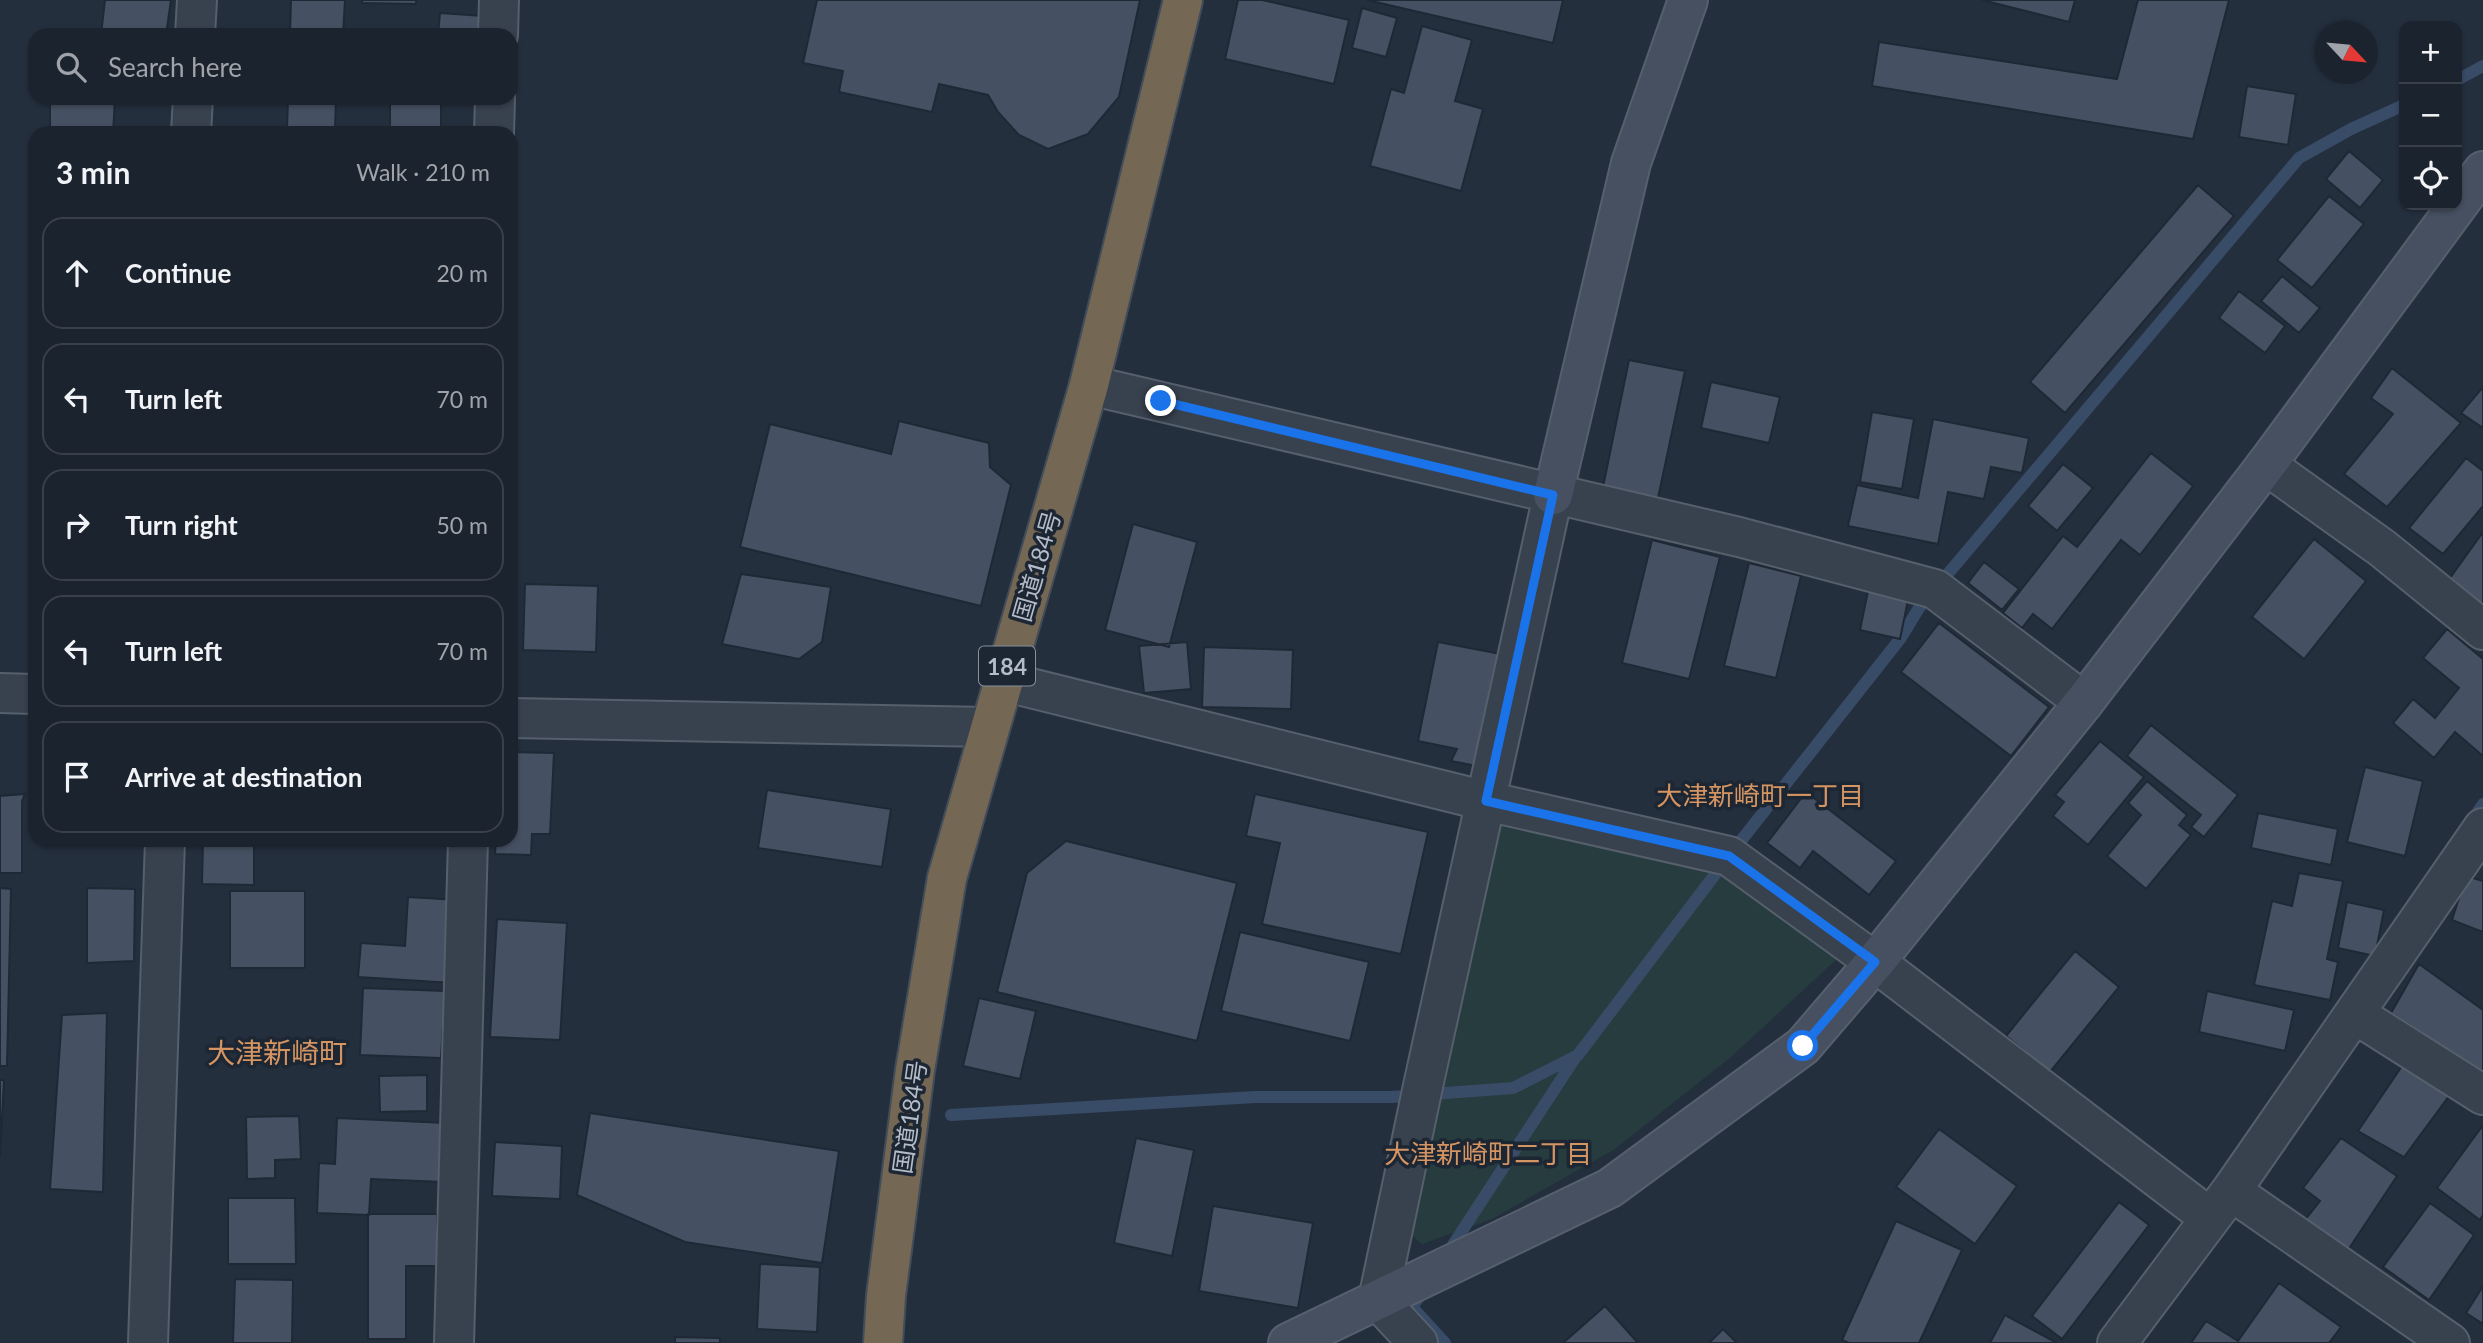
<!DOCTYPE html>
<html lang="en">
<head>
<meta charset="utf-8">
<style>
	body { margin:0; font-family:Lato,"Noto Sans JP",sans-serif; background:#242b36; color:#f1f3f6 }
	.controls { position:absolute; right:21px; top:21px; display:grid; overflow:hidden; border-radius:14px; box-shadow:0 2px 5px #0004 }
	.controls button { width:63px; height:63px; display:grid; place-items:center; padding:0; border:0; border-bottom:2px solid #39404a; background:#1b232e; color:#f1f3f6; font:35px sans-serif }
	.compass { position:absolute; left:2315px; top:21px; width:63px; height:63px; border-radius:50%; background:#1b232e; box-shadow:0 2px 5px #0004; rotate:116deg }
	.stop { position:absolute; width:21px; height:21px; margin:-16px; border:5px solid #1a73e8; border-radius:50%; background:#fff }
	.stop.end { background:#1a73e8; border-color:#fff; box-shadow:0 2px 7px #0008 }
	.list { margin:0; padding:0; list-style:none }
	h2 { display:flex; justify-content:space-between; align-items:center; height:91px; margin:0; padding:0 28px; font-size:30px }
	h2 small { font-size:23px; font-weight:400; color:#a0a4aa }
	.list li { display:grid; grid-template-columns:46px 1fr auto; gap:21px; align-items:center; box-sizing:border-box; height:112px; margin:0 14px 14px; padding:0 14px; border:2px solid #39404a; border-radius:21px }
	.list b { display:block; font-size:26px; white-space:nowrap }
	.list em { font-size:23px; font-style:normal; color:#a0a4aa }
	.icon { flex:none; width:38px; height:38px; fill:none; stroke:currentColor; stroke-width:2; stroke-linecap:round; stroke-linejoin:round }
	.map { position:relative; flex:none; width:2483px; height:1343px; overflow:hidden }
	.search { position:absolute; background:#1b232e; box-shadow:0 2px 5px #0004; left:28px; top:28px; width:490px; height:77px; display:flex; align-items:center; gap:18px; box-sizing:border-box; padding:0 24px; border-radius:21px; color:#a0a4aa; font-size:26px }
	.panel { position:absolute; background:#1b232e; box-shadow:0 2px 5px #0004; left:28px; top:126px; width:490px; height:721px; border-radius:21px }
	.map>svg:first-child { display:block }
	.green { fill:#263c3f }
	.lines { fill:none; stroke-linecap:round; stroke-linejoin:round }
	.stream { stroke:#394c67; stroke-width:12 }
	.building { fill:#455162; stroke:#1f2835; stroke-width:2 }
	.street-casing { stroke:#565f6c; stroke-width:42 }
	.secondary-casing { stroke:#565f6c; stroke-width:42 }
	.highway-casing { stroke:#434c59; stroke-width:42 }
	.street { stroke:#38414e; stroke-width:38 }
	.secondary { stroke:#465061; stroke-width:38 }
	.highway { stroke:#746855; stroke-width:38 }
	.route { stroke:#1a73e8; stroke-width:9 }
	.labels { text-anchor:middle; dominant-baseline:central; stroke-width:7; stroke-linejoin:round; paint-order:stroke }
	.shield { fill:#1d2633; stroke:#878f9c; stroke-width:2 }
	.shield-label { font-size:23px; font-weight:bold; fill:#b4bcc9 }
	.street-label { font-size:24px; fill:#b4bcc9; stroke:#1d2633 }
	.neighbourhood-label { font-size:26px; fill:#d59563; stroke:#1d2633 }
	.quarter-label { font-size:28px; fill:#d59563; stroke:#1d2633 }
</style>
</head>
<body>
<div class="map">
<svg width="2483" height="1343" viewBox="0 0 2483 1343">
	<rect width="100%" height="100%" fill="#242f3e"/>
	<path class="green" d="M1502 822 1721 867 1837 959 1731 1057 1615 1149 1492 1219 1422 1244 1409 1233Z"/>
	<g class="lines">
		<path class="stream" d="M2457 80 2483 66
			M2471 822 2483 804
			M951 1115 1255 1097H1392L1513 1088 1578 1055 1729 856 1900 639 1919 608 2299 158 2351 129 2404 105
			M1447 1254 1577 1055
			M1424 1290 1412 1307 1445 1343"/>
	</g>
	<path class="building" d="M105 0H171L166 35H101Z
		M291 0H345L343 35H290Z
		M362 0H416V4L362 3Z
		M817 0H1140L1119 97 1088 134 1048 149 1019 135 998 112 988 95 939 84 932 112 839 92 843 71 803 63Z
		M1238 0H1262L1349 20 1334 84 1225 59Z
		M1367 0H1563L1553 43Z
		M1982 0H2075L2069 22Z
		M2138 0H2229L2193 139 1872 86 1879 42 2117 79Z
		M1362 8 1397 18 1386 57 1352 48Z
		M440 13 483 16 481 35H438Z
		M1422 26 1472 40 1455 101 1483 109 1461 191 1370 166 1391 89 1404 93Z
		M2247 86 2296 94 2288 145 2239 137Z
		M50 98H115L113 133H50Z
		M288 98H336L335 129 287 128Z
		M390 103 441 104V133H390Z
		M2349 151 2383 180 2360 208 2326 179Z
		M2198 185 2234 216 2065 413 2030 382Z
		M2329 196 2364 224 2312 288 2277 260Z
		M2282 276 2320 308 2299 333 2261 301Z
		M2239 291 2285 326 2265 353 2219 318Z
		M1629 360 1685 371 1658 498 1603 487Z
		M2392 368 2461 423 2387 507 2344 474 2393 414 2371 398Z
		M1711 382 1780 397 1769 443 1701 428Z
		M2483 387V428L2461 413Z
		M1872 412 1914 419 1902 489 1860 482Z
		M1933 419 2029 438 2022 473 1991 467 1984 499 1948 492 1938 544 1848 526 1857 485 1918 498Z
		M899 421 989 443 990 467 1011 485 981 606 740 547 770 424 891 454Z
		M2151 453 2193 486 2140 555 2121 540 2052 629 2033 614 2022 628 2003 613 2063 536 2077 547Z
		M2466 458 2483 471V506L2443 554 2409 528Z
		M2063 464 2093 488 2057 531 2028 506Z
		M1133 524 1197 542 1169 647 1105 630Z
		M2483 532V610L2445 585Z
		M2314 539 2366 581 2304 659 2252 617Z
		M1652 540 1720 557 1689 679 1622 663Z
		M1984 562 2019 589 2002 610 1968 583Z
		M1749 563 1801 576 1776 678 1724 666Z
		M741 574 831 587 822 642 799 659 722 644Z
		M525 584 598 586 596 652 523 650Z
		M1868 591 1908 600 1900 639 1860 630Z
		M1939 623 2049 707 2011 756 1901 672Z
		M2447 629 2483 659V756L2455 732 2434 758 2393 723 2413 699 2435 718 2459 688 2423 658Z
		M1187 642 1191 689 1144 693 1139 646Z
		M1438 642 1506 655 1482 767 1451 761 1457 749 1418 741Z
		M1204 647 1293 650 1291 709 1202 707Z
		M2151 725 2238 795 2204 837 2191 827 2201 815 2127 756Z
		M2100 741 2144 777 2088 845 2053 816 2064 802 2055 795Z
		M511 752 554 753 550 834H532L531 855 495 854 496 840H511Z
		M2365 767 2423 781 2405 856 2347 842Z
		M2147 781 2187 815 2179 825 2191 835 2146 889 2107 856 2141 815 2128 803Z
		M767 790 891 809 882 867 758 848Z
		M1806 792 1896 861 1869 895 1813 851 1800 868 1767 843Z
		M25 794 22 801V873H0V796Z
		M1255 794 1428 832 1401 954 1262 924 1280 843 1246 836Z
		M2258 813 2338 829 2331 865 2251 848Z
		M203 840H254V885L202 884Z
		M1066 841 1237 883 1197 1041 997 992 1027 873Z
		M2299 873 2343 881 2327 959 2338 962 2330 1000 2254 985 2272 901 2292 906Z
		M2466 876 2483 881V932L2452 920Z
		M0 888 11 889 7 1066H0Z
		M87 888 135 889 134 961 87 963Z
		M230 891H305V968H230Z
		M408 897 459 900 453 983 358 977 361 943 405 946Z
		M2347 902 2384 910 2375 956 2338 948Z
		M497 919 567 923 560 1040 490 1037Z
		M1240 932 1369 962 1350 1041 1221 1011Z
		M2075 951 2119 987 2050 1072 2006 1036Z
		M2419 964 2483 1010V1073L2391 1013Z
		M363 988 445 991 441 1058 360 1055Z
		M2207 991 2294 1010 2285 1051 2199 1032Z
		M979 998 1036 1011 1020 1079 963 1066Z
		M107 1013 103 1192 50 1189 62 1015Z
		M2402 1066 2449 1096 2404 1157 2358 1131Z
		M427 1075V1111L380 1112 379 1076Z
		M0 1080H4L0 1157Z
		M590 1113 839 1151 822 1263 685 1242 577 1195Z
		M299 1116 301 1159 275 1160V1178L247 1179 246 1117Z
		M337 1118 446 1123 444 1182 371 1179 369 1215 317 1213 319 1163 335 1164Z
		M2483 1125V1215L2480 1220 2437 1188Z
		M1939 1129 2017 1186 1975 1244 1896 1187Z
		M1136 1138 1194 1150 1172 1256 1114 1243Z
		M2341 1138 2397 1176 2348 1250 2305 1220 2320 1201 2303 1188Z
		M495 1142 562 1146 560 1199 492 1196Z
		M228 1198H295L296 1264H228Z
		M2119 1202 2149 1225 2062 1339 2032 1316Z
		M2430 1203 2474 1235 2429 1300 2383 1267Z
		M1213 1206 1313 1223 1298 1308 1199 1291Z
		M368 1214H437V1266H406V1339H368Z
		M1896 1221 1962 1250 1919 1343H1849L1842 1340Z
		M760 1264 820 1267 817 1332 757 1329Z
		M235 1279 293 1280 292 1343H233Z
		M2279 1283 2341 1327 2329 1343H2191L2206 1321 2238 1341Z
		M2483 1286V1324L2466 1313Z
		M1605 1306 1638 1343H1563Z
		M2005 1315 2057 1343H1990Z
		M1723 1329 1737 1343H1709Z
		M675 1337 720 1338V1343H675Z"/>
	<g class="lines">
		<defs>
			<path id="street" d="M195 35 197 0
				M498 35 499 0
				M191 133 193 98
				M494 133 495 98
				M1089 385 1739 537 1935 589 2084 702
				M2266 465 2382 548 2483 630
				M1002 681 1486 801 1729 856 1875 962 2210 1218
				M0 693 35 694
				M511 718 989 727
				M2355 1014 2483 1095
				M2231 1191 2450 1343
				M148 1343 165 840
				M454 1343 468 840
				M1418 1343 1378 1300 1423 1086 1553 495
				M2117 1343 2231 1191 2483 828"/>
			<path id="secondary" d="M1553 495 1631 163 1688 0
				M1288 1343 1610 1188 1803 1046 1875 962 2084 702 2266 465 2483 171"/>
			<path id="highway" d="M883 1343 886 1296 915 1070 947 878 1089 385 1183 0"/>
		</defs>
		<use href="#street" class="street-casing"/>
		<use href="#secondary" class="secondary-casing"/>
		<use href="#highway" class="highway-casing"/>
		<use href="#street" class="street"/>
		<use href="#secondary" class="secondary"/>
		<use href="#highway" class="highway"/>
	</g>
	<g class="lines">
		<path class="route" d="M1161 401 1553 495 1486 801 1729 856 1875 962 1803 1046"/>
	</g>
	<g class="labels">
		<rect class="shield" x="979" y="646.5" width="56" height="39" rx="5"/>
		<g class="shield-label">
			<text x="1007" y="666">184</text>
		</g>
		<g class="street-label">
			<text transform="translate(1036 566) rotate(-74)">国道184号</text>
			<text transform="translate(909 1117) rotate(-82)">国道184号</text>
		</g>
		<g class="neighbourhood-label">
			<text x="1760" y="795">大津新崎町一丁目</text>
			<text x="1488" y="1153">大津新崎町二丁目</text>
		</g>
		<g class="quarter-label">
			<text x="277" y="1052">大津新崎町</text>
		</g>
	</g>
</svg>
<div class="controls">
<button>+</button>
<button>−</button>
<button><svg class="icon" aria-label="locate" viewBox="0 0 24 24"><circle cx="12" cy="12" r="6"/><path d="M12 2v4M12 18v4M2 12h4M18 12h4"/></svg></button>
</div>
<svg class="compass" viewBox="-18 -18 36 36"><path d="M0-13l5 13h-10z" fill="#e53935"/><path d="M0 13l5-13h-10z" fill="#a0a4aa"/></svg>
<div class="stop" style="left:1803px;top:1046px"></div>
<div class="stop end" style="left:1161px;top:401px"></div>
<div class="search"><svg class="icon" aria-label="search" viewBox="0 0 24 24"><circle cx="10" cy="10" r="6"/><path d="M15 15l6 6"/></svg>Search here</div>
<section class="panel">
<h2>3 min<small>Walk · 210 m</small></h2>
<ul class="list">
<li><svg class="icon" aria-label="ahead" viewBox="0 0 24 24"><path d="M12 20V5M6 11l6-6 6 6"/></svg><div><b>Continue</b></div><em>20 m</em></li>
<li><svg class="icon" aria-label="left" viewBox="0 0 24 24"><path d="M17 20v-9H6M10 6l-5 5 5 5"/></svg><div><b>Turn left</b></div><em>70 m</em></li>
<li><svg class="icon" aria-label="right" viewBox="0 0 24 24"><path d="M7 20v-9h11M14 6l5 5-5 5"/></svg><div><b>Turn right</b></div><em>50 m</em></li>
<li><svg class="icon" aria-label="left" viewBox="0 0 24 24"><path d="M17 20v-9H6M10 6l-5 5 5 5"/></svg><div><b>Turn left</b></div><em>70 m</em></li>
<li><svg class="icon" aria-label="arrive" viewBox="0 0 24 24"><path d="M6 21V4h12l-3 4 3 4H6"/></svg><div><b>Arrive at destination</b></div></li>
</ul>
</section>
</div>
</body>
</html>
